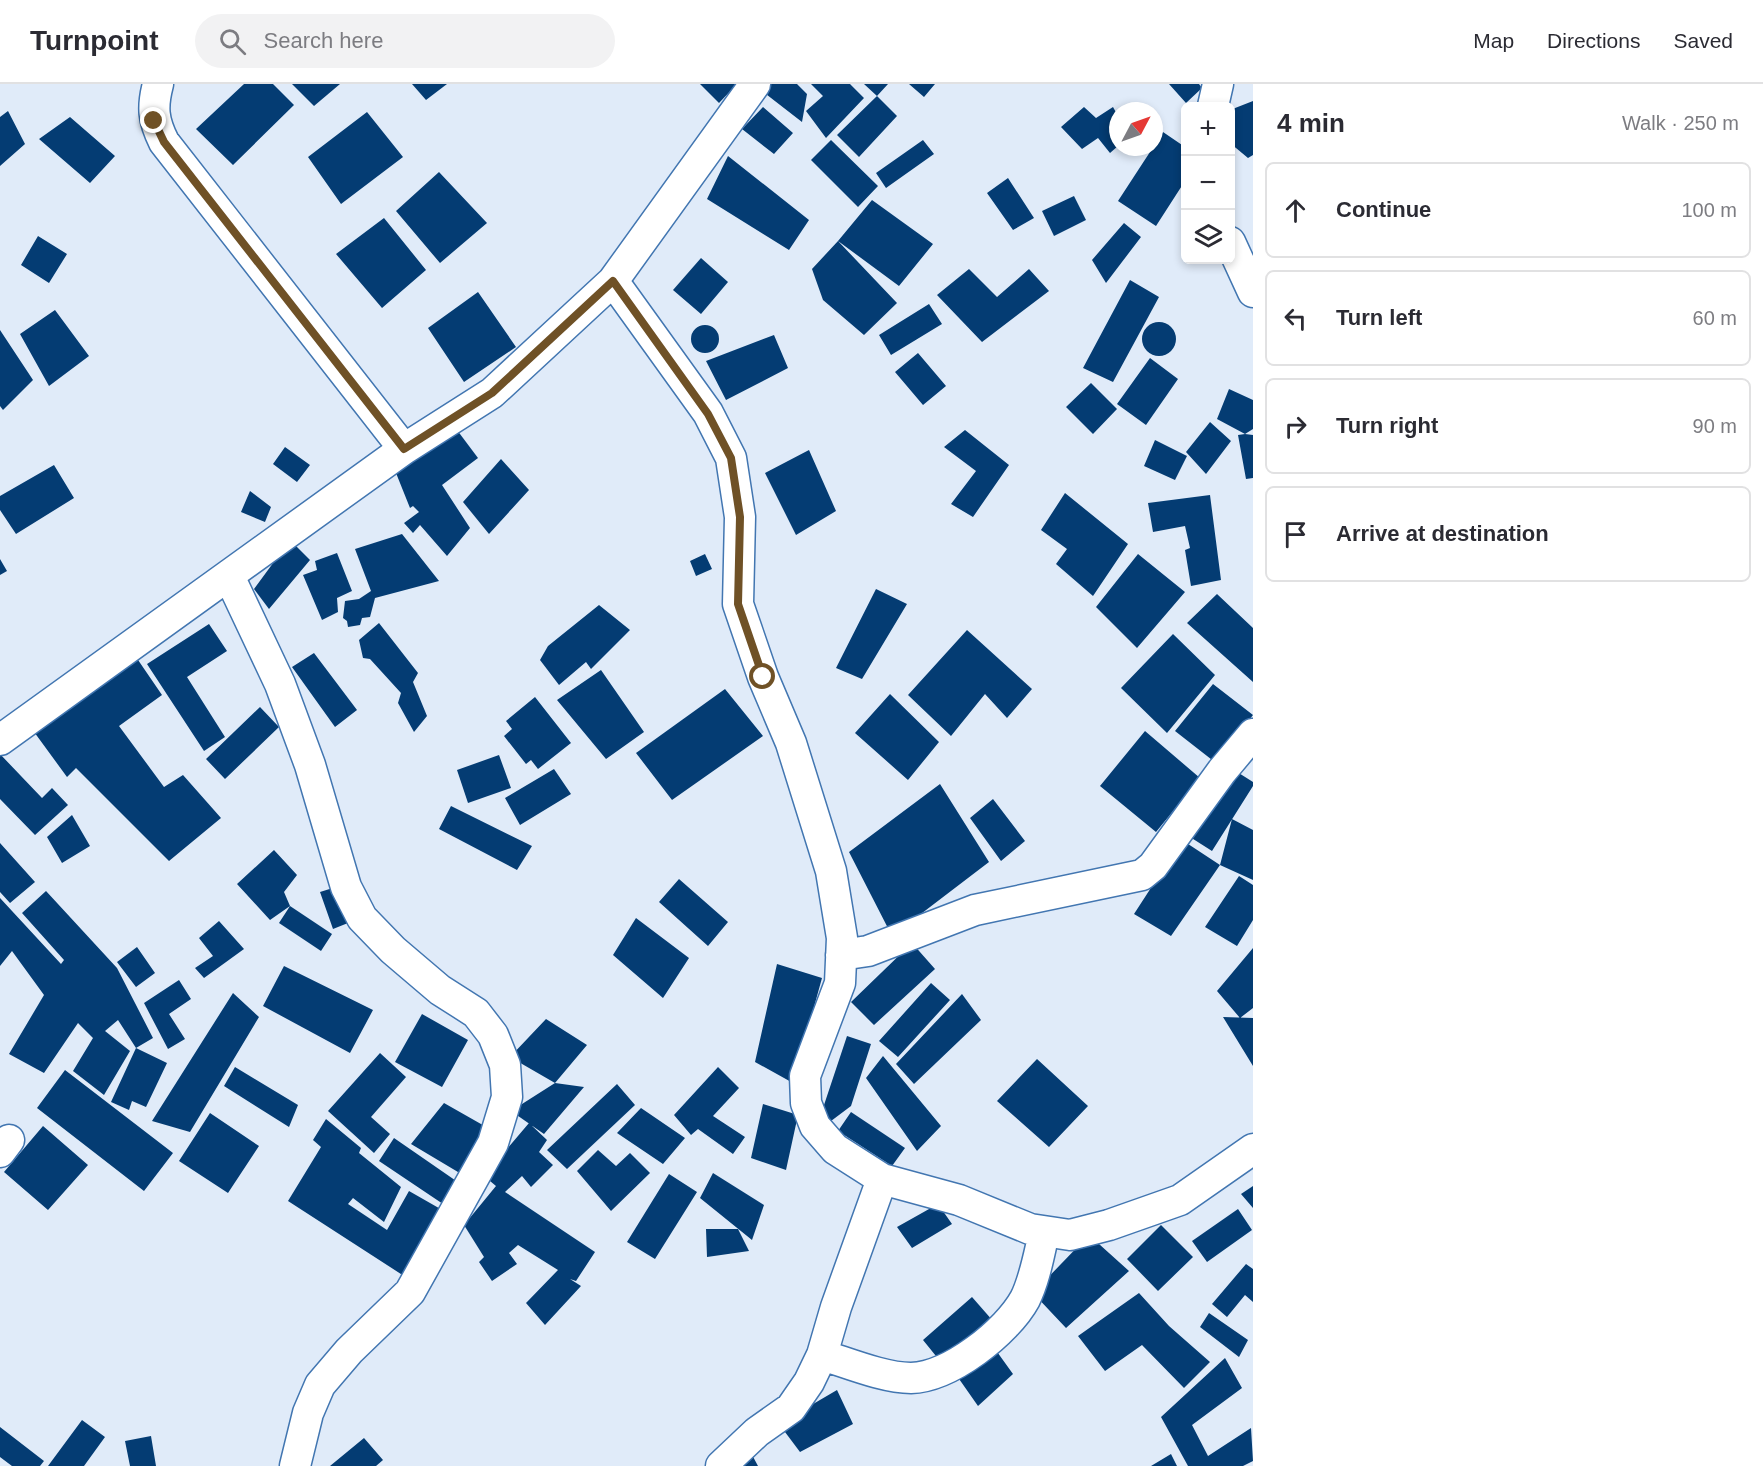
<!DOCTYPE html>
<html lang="en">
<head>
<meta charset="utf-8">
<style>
	body { margin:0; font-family:Arial,sans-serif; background:#f2f2f3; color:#2b2b33 }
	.controls { position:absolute; right:18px; top:18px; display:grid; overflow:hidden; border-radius:9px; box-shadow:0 3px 9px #0003 }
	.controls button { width:54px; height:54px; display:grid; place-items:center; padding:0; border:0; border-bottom:2px solid #e1e1e2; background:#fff; color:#2b2b33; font:30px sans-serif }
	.compass { position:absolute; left:1109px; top:18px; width:54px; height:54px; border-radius:50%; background:#fff; box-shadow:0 3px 9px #0003; rotate:49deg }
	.stop { position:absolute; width:18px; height:18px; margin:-14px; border:4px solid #6f5126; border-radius:50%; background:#fff }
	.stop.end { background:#6f5126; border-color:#fff; box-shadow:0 2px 6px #0008 }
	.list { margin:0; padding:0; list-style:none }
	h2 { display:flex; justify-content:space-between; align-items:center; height:78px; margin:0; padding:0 24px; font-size:26px }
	h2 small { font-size:20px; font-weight:400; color:#7c7c81 }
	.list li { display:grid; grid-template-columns:39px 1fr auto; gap:18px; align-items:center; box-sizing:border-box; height:96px; margin:0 12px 12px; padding:0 12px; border:2px solid #e1e1e2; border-radius:9px }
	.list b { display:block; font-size:22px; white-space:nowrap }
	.list em { font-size:20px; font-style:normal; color:#7c7c81 }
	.icon { flex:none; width:33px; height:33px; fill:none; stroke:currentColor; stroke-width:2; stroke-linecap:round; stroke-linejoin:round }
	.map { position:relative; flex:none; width:1253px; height:1382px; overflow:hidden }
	header { display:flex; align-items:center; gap:36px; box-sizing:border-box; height:84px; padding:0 30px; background:#fff; border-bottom:2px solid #e1e1e2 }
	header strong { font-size:28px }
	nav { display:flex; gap:33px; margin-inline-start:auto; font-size:21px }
	.search { width:420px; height:54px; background:#f2f2f3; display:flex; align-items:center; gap:15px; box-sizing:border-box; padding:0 21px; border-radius:33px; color:#7c7c81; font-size:22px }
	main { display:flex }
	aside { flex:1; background:#fff }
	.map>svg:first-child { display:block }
	.building { fill:#043c73 }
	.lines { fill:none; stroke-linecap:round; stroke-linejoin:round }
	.minor-casing { stroke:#4276b1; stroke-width:33 }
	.minor { stroke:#fff; stroke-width:30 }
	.route { stroke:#6f5126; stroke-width:8 }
</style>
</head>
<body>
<header>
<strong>Turnpoint</strong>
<div class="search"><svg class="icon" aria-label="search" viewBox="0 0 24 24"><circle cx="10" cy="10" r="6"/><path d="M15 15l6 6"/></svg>Search here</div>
<nav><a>Map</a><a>Directions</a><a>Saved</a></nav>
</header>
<main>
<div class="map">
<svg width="1253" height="1382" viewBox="0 0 1253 1382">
	<rect width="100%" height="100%" fill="#e0ebf9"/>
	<path class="building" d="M244 0H273L294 21 233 81 196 45Z
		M292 0H340L314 22Z
		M412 0H447L426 16Z
		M700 0H737L719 19Z
		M762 0H797L807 10 802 38 758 4Z
		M811 0H850L864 14 826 54 806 27 823 12Z
		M864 0H888L877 12Z
		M909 0H935L924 13Z
		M1169 0H1199L1202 4 1186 19Z
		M877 12 897 32 859 73 837 51Z
		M1253 17V71L1248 74 1230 59V26Z
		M763 23 793 49 774 70 742 45Z
		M1084 23 1096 34 1113 23 1118 32V62L1110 69 1098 54 1082 65 1061 43Z
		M8 27 25 60 0 82V33Z
		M367 28 403 73 341 120 308 73Z
		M70 33 115 72 90 99 39 55Z
		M1163 48 1185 63V97L1156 142 1118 117Z
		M831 56 878 102 858 123 811 76Z
		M923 56 934 70 886 104 876 89Z
		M728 72 809 136 789 166 707 115Z
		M439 88 487 139 440 179 396 127Z
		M1008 94 1034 134 1013 146 987 109Z
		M1074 112 1086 136 1054 152 1042 127Z
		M872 116 933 160 899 202 838 157Z
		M384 134 426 186 382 224 336 170Z
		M1124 139 1141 153 1106 199 1092 176Z
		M38 152 67 170 49 199 21 181Z
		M838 157 897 219 864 251 823 216 812 185Z
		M701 174 728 198 701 230 673 206Z
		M969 185 997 213 1029 185 1049 207 982 258 937 211Z
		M1130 196 1159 213 1113 298 1083 284Z
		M478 208 516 263 464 298 428 244Z
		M929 220 942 240 891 271 879 251Z
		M55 226 89 272 49 302 20 250Z
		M1142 255a17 17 0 1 1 34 0a17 17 0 1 1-34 0Z
		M691 255a14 14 0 1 1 28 0a14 14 0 1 1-28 0Z
		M0 246 33 296 3 326 0 322Z
		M774 251 788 284 726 316 706 277Z
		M918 269 946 302 923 321 895 288Z
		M1150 274 1178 295 1146 341 1117 320Z
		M1091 299 1117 325 1093 350 1066 323Z
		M1229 305 1253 316V345L1245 350 1253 351V394L1246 395 1238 351 1245 350 1217 335Z
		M1210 338 1231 357 1206 390 1186 368Z
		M454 342 478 374 442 401 470 444 447 472 420 441 413 449 404 439 419 428 413 422 410 424 392 379Z
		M965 346 1009 381 973 433 951 420 976 387 944 363Z
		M1155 356 1187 372 1175 396 1144 382Z
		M285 363 310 381 297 398 273 380Z
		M809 366 836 427 796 451 765 389Z
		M501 375 529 406 489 450 463 418Z
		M54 381 74 414 16 450 0 426V412Z
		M250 407 271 423 265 438 241 428Z
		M1065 409 1128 460 1093 512 1056 480 1067 465 1041 446Z
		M1210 411 1221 496 1191 502 1185 466 1190 464 1185 442 1153 448 1148 419Z
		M402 450 439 497 375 514 370 533 362 534 360 541 348 543 347 537 343 534 345 517 359 515 371 507 355 465Z
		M290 456 310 476 269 525 254 505Z
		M337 469 352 507 337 514 338 528 322 536 303 491 317 486 315 477Z
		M705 470 712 485 696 492 690 477Z
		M1138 470 1185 508 1137 564 1096 523Z
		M0 475 7 487 0 491Z
		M876 505 907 520 862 595 836 584Z
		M1217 510 1253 544V598L1187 539Z
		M599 521 630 546 591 585 586 578 559 601 540 576 548 562Z
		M379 539 418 589 413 598 427 632 414 648 398 619 401 609 370 575 363 574 359 556Z
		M209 540 227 567 187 593 225 653 204 667 147 580Z
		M967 546 1032 605 1007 634 985 610 951 652 908 611Z
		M1173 550 1215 591 1167 649 1121 604Z
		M314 569 357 626 335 643 292 583Z
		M136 573 162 611 119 642 164 703 183 691 221 734 169 777 76 684 67 693 29 641Z
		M601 586 644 648 606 675 557 616Z
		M1213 600 1253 631 1216 679 1175 647Z
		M725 605 763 652 672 716 636 669Z
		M890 610 939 658 908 696 855 649Z
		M535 613 571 659 538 685 531 676 526 680 504 652 512 645 506 637Z
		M260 623 279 643 225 695 206 675Z
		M1145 647 1200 694 1156 748 1100 702Z
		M0 670 42 714 52 704 68 721 35 751 0 715Z
		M499 671 511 704 468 719 457 686Z
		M554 685 571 710 520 741 505 714Z
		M1234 686 1253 698V702L1212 767 1190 753Z
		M940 700 989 778 892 852 849 768Z
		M993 715 1025 757 1001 777 970 734Z
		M451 722 532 762 517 786 439 745Z
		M72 731 90 762 62 779 47 753Z
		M1232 735 1253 746V796L1220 781 1171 852 1134 830 1182 756 1220 781Z
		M0 759 35 798 10 819 0 808Z
		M274 766 297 791 284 808 290 822 270 836 237 800Z
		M1239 792 1253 801V836L1237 862 1205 843Z
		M679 795 728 838 708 862 659 818Z
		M336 803 348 839 333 845 320 808Z
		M46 807 117 884 153 954 136 964 118 936 105 947 130 967 104 1011 73 987 93 954 78 939 44 989 9 970 44 911 12 867 0 882V814L61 880 64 876 22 829Z
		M290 822 332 850 321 867 279 839Z
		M636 834 689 874 663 914 613 871Z
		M219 837 244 865 204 894 195 884 213 872 199 854Z
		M912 859 935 885 874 941 851 918Z
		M137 863 155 889 136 903 117 878Z
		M1253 864V924L1240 934 1217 907Z
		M777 880 822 894 793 999 755 978Z
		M284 882 373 926 350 969 263 922Z
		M179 896 191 915 169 930 185 955 168 965 144 919Z
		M931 899 950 916 898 973 879 957Z
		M233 909 259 933 190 1048 152 1037Z
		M962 910 981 936 914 1000 896 980Z
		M422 930 468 956 442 1003 395 978Z
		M1223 933 1253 934V982Z
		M546 935 587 961 555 999 510 973Z
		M847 952 871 960 851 1022 831 1037 822 1027Z
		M136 964 167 979 146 1023 132 1017 129 1026 111 1018Z
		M380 969 406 993 371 1033 390 1050 374 1069 328 1027Z
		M883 972 941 1042 917 1067 866 994Z
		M1037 975 1088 1022 1049 1063 997 1017Z
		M235 983 298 1021 289 1043 224 1002Z
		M718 983 739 1004 713 1032 745 1053 733 1070 698 1045 691 1051 674 1031Z
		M65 986 173 1069 144 1107 37 1024Z
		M555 999 584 1003 544 1050 511 1027Z
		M617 1000 635 1021 567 1085 547 1066Z
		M444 1019 488 1044 463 1091 411 1060Z
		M763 1020 798 1031 786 1086 751 1074Z
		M641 1024 685 1054 663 1080 617 1049Z
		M851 1028 905 1064 892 1082 838 1047Z
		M210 1029 259 1062 228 1109 179 1077Z
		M326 1035 361 1064 359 1069 401 1103 384 1138 353 1114 348 1120 387 1146 409 1107 444 1127 404 1192 288 1117 321 1063 313 1056Z
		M529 1039 547 1056 539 1068 553 1081 531 1103 522 1092 505 1108 595 1168 576 1197 570 1195 581 1202 545 1241 526 1219 558 1186 518 1161 509 1169 517 1180 492 1197 479 1178 484 1173 464 1141 496 1102 484 1092Z
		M43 1042 88 1081 48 1126 4 1088Z
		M394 1054 462 1101 446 1122 379 1077Z
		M598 1066 616 1082 630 1069 650 1089 611 1127 577 1087Z
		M713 1089 764 1121 752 1156 700 1114Z
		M669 1090 697 1108 655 1175 627 1158Z
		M1253 1102V1124L1241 1110Z
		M938 1120 952 1140 912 1164 897 1143Z
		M1238 1125 1252 1146 1207 1178 1192 1157Z
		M1161 1141 1193 1173 1158 1207 1127 1175Z
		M706 1145H738L749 1167 707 1173Z
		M1089 1151 1129 1187 1066 1244 1033 1209Z
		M1246 1180 1253 1185V1218L1245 1211 1227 1233 1212 1220Z
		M1139 1209 1169 1242 1210 1278 1184 1304 1142 1261 1105 1287 1078 1252Z
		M972 1213 993 1237 940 1277 923 1256Z
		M1209 1229 1248 1256 1239 1273 1200 1243Z
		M995 1265 1013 1290 978 1322 957 1292Z
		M1225 1274 1242 1304 1192 1341 1208 1372 1251 1344 1253 1377 1243 1382H1188L1161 1333Z
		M837 1306 853 1340 800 1368 779 1340Z
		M82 1336 105 1353 84 1382H48Z
		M0 1343 44 1377 40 1382H12L0 1373Z
		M151 1352 156 1382H130L125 1357Z
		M364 1354 383 1376 376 1382H330Z
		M751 1369 758 1382H734Z
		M1171 1370 1177 1382H1151Z"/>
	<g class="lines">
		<defs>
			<path id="minor" d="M158 0C152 23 153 36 164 58L404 365
				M1213 22 1218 0
				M1230 158 1253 208
				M613 197 708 329 731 374 740 433 738 520 763 593 791 659 831 787 842 854 840 899 805 992 806 1019 815 1042 835 1065 882 1095 959 1116 1030 1145 1070 1151 1109 1141 1180 1116 1253 1065
				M229 492 280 600 310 681 346 803 362 834 393 866 440 906 476 929 493 951 505 981 507 1013 493 1059 410 1208 349 1267 320 1301 308 1329 295 1382
				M0 656 404 365 492 309 613 197 755 0
				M841 871 868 867 975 826 1142 791 1153 782 1222 687 1253 650
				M0 1068 9 1056
				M822 1271C848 1279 884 1294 911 1294 950 1293 1007 1248 1025 1215 1035 1195 1039 1170 1044 1149
				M721 1382 757 1348 791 1324 809 1298 822 1271 836 1223 882 1095"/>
		</defs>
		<use href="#minor" class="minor-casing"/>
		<use href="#minor" class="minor"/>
	</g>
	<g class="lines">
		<path class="route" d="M154 37 164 58 404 365 492 309 613 197 708 330 731 374 740 433 738 520 763 593"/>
	</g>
</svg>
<div class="controls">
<button>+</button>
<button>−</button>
<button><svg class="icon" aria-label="layers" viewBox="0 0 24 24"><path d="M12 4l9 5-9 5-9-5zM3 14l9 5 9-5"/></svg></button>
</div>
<svg class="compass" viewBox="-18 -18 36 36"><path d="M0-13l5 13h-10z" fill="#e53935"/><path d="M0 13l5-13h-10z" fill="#7c7c81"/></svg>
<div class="stop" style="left:763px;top:593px"></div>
<div class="stop end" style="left:154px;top:37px"></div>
</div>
<aside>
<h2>4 min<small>Walk · 250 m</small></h2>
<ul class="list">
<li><svg class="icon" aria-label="ahead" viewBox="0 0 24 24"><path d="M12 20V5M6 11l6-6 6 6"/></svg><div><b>Continue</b></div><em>100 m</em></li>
<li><svg class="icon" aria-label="left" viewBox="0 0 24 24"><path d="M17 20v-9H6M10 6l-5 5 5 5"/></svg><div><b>Turn left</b></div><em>60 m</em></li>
<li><svg class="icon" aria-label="right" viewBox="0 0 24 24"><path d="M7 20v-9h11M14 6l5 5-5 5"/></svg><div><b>Turn right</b></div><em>90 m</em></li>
<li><svg class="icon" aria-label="arrive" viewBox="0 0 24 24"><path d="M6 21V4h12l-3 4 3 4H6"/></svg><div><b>Arrive at destination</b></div></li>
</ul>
</aside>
</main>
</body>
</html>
